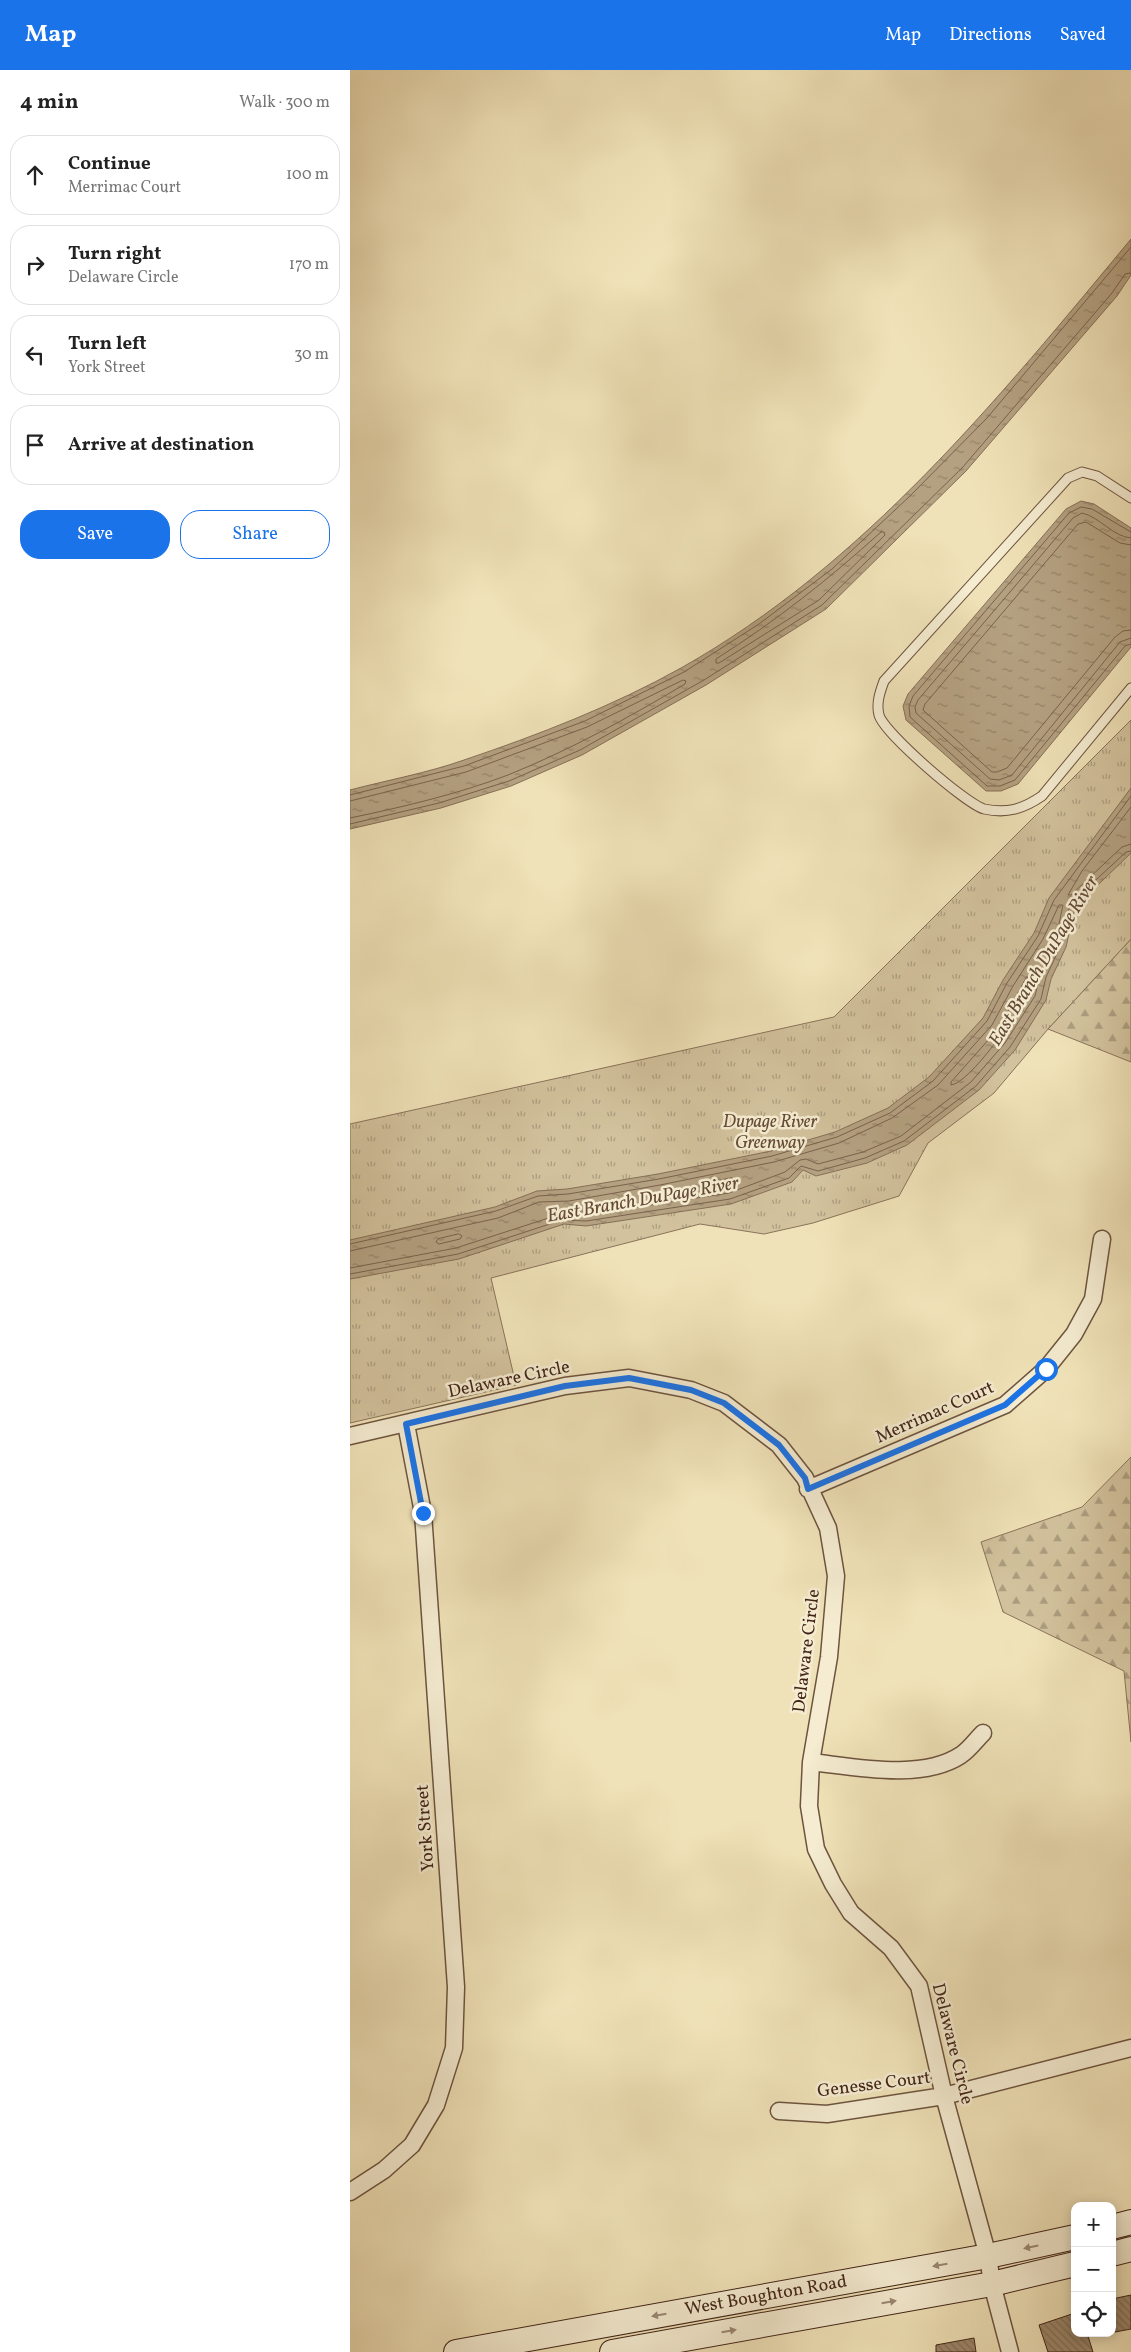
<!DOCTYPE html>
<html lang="en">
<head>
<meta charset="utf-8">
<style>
	body { margin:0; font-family:Vollkorn,serif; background:#f6f6f6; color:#222 }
	.controls { position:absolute; right:15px; bottom:15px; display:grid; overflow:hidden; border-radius:10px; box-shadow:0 2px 12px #0003 }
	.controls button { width:45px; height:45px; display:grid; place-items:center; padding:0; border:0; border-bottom:1px solid #e0e0e0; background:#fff; color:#222; font:25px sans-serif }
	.stop { position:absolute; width:15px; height:15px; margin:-11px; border:4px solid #1a73e8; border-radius:50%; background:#fff }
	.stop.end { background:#1a73e8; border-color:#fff; box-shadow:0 1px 5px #0008 }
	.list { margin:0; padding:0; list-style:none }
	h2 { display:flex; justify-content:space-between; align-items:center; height:65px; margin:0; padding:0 20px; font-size:21px }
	h2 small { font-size:16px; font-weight:400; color:#767676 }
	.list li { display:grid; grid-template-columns:32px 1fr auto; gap:15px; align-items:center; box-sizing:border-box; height:80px; margin:0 10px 10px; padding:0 10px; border:1px solid #e0e0e0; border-radius:20px }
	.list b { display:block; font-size:19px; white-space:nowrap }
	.list p { margin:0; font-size:16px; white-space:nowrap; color:#767676 }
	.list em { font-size:16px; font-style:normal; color:#767676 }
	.actions { display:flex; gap:10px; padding:15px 20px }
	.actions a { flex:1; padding:11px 0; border:1px solid #1a73e8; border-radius:20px; text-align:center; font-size:18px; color:#1a73e8 }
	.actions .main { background:#1a73e8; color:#fff }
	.icon { flex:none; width:28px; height:28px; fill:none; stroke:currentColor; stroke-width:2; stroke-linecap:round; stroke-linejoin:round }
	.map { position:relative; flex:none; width:781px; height:2282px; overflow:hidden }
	header { display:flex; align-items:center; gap:30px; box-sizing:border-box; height:70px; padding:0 25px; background:#1a73e8; color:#fff }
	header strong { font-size:24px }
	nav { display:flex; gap:28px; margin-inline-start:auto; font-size:18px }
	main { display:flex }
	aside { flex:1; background:#fff }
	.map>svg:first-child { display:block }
	.forest { fill:url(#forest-firs); stroke:#8a735a }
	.park { fill:url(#park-tufts); stroke:#8a735a }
	.water { fill:url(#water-ripples); stroke:#866f57 }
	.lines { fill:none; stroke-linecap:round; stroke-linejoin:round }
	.shore { stroke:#7a624c; stroke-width:1 }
	.building { fill:url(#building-back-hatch); stroke:#412417 }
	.service-casing { stroke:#6d543f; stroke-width:11 }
	.minor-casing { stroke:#6d543f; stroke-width:19 }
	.secondary-casing { stroke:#412417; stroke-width:26 }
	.service { stroke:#f5ecd1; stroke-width:9 }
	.minor { stroke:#f5ecd1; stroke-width:16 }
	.secondary { stroke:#f5ecd1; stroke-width:24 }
	.oneway { fill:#9b8874 }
	.route { stroke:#1a73e8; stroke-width:6 }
	.labels { text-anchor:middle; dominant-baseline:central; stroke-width:5; stroke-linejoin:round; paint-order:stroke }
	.park-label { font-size:18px; font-style:italic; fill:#654c38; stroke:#f5ecd1 }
	.street-label { font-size:18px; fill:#412417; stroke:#f5ecd1 }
	.water-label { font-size:19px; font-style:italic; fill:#644a37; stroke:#f5ecd1 }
</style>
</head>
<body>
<header>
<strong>Map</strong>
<nav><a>Map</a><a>Directions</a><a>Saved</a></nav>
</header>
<main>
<aside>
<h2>4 min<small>Walk · 300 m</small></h2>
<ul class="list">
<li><svg class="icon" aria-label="ahead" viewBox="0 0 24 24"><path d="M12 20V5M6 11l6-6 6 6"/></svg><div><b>Continue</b><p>Merrimac Court</p></div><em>100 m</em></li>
<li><svg class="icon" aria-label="right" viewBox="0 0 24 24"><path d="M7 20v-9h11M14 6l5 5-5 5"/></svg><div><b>Turn right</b><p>Delaware Circle</p></div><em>170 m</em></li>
<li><svg class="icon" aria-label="left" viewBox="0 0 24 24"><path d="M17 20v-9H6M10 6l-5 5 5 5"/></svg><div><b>Turn left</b><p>York Street</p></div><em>30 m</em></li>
<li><svg class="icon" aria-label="arrive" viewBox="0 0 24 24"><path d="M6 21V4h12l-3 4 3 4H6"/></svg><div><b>Arrive at destination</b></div></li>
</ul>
<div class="actions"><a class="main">Save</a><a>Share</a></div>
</aside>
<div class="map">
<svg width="781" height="2282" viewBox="0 0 781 2282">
	<defs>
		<pattern id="forest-firs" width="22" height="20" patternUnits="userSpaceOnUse" patternTransform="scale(1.25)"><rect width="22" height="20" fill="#d2c29d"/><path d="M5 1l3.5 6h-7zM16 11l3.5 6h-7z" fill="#ac9d7f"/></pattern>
		<pattern id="park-tufts" width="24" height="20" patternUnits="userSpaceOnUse" patternTransform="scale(1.25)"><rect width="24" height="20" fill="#d2c29d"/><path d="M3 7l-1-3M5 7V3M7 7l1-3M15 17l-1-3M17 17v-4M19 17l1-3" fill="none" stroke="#ac9d7f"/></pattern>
		<pattern id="water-ripples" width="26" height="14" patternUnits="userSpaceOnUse" patternTransform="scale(1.25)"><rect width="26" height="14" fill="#b4a181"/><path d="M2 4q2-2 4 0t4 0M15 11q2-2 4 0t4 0" fill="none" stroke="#948369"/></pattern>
		<pattern id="building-back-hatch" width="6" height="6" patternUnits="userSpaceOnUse" patternTransform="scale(1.25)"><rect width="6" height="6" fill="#9c876b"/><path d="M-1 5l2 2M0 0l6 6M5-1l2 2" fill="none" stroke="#816e57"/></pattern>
	</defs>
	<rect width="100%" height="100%" fill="#f0e2b8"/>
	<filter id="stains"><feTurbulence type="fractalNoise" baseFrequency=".004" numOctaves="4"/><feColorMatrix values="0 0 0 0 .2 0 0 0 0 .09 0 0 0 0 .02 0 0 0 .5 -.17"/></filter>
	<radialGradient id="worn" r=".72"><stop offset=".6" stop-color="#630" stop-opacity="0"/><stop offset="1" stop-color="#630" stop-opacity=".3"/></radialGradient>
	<path class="forest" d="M781 869V992L698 959Z
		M781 1387V1672L774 1601 653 1542 631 1472 732 1437Z"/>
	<path class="park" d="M781 650V869L698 959 644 1023 578 1073 549 1126 463 1153 414 1164 350 1154 141 1208 166 1315 0 1353V1054L484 947Z"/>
	<path class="water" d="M781 169V205L767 226 616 401 476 539 356 615 232 685 161 716 91 738 0 759V720C38 710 77 703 114 690 188 665 263 636 331 598 514 495 649 328 781 169Z
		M731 431 744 434 781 458V577L668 714 651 721H636L556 650 553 636 558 624 716 439Z
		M781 718V783L725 837 716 877 701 909 696 930 665 980 629 1020 557 1075 517 1093 466 1106 453 1100 442 1112 381 1134 236 1156 214 1154 109 1189 0 1209V1170L145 1137 187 1121 217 1119 308 1104 421 1081 485 1062 538 1038 579 1007 633 948 653 910 684 863 699 828Z"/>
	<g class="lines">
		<path class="shore" d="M531 462H534L535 465 469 530 369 593H366V589C426 551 479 509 531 462Z
			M781 462 742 439 731 437 719 443 563 626 559 636 560 647 637 716H650L665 710 775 576 781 574
			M781 468C763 467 750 447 732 443L723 448 568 630 565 637 566 643 640 709 649 710 662 705 770 572 781 568
			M781 475 770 473 736 452 728 454 575 634 573 640 642 702H647L657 698 765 567 773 561 781 560
			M0 725 114 696 235 651 334 602 409 554 482 499 560 426 637 348 781 177
			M0 731 116 702 237 657 333 610 336 611 335 614C278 648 220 680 158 705 108 724 53 737 0 748
			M781 737 732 801 718 825H721L772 777 781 774
			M0 754 89 733 159 711 230 680 354 610 472 535 612 398 762 223 775 204 781 203
			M677 907 682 909C681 914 680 919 678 924 669 942 620 1013 601 1015V1012L648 959Z
			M382 1108 384 1112 357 1118 355 1117 356 1113Z
			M109 1164 112 1166 110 1169 89 1174 86 1172 88 1169Z
			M0 1174 146 1141 188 1126 218 1124 309 1109 422 1086 487 1067 540 1043 583 1011 637 951 657 913 688 866 704 830 781 726
			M0 1181 148 1148 189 1132 219 1131 310 1115 424 1092 489 1073 542 1048 588 1015 642 955 663 916 693 869 709 835H713L705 873 690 905 685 926 655 973 621 1012 551 1066 513 1082 468 1094 456 1089 450 1090 435 1102 379 1123 236 1145 211 1144 106 1178 0 1198
			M0 1204 108 1184 212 1150 236 1151 380 1129 439 1108 451 1096 468 1101 515 1088 554 1071 626 1016 660 977 691 929 696 907 711 875 720 834 776 782 781 781"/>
	</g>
	<path class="building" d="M781 2225V2259L765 2262 762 2229Z
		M725 2243V2263H737L743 2282H698L689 2255Z
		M624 2268 626 2282H586V2275Z"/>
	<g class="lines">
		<defs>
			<path id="service" d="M781 428 747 406 732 402 718 408 534 611C530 622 526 633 529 645 534 663 616 734 634 739 657 744 673 739 692 726L781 618"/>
			<path id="minor" d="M0 1366 215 1316 279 1308 341 1320 374 1333 429 1375 455 1408 478 1458 486 1506 479 1587 461 1692 459 1736 466 1779 483 1814 501 1843 541 1878 569 1916 594 2026 638 2186 642 2214 660 2282
				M458 1419 655 1335 696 1299 724 1264 743 1229 752 1169
				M461 1692C506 1697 572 1711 611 1685 619 1680 626 1670 633 1663
				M429 2041 477 2044 594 2026 781 1978
				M0 2122 34 2100 62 2075 86 2035 104 1978 106 1917 73 1443 56 1354"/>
			<path id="secondary" d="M762 2157 781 2152
				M762 2184 781 2179
				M106 2282 638 2186 725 2167
				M262 2282 642 2214 725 2194"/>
		</defs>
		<use href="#service" class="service-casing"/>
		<use href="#minor" class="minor-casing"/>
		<use href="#secondary" class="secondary-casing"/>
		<use href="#service" class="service"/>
		<use href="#minor" class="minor"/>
		<use href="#secondary" class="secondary"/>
	</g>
	<defs><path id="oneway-solid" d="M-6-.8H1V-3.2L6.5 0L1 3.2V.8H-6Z" transform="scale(1.25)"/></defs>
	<g class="oneway">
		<use href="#oneway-solid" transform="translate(681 2177) rotate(168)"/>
		<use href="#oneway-solid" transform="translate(590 2195) rotate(170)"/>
		<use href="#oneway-solid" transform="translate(539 2232) rotate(-10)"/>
		<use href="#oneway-solid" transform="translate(309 2245) rotate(170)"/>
		<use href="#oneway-solid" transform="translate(379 2261) rotate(-10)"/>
	</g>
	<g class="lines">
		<path class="route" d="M73 1443 56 1354 215 1316 279 1308 341 1320 374 1333 429 1375 455 1408 458 1419 655 1335 696 1299"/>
	</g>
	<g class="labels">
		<g class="park-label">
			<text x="420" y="1052">Dupage River<tspan x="420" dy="21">Greenway</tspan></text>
		</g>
		<g class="street-label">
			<text transform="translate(159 1310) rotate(-12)">Delaware Circle</text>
			<text transform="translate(585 1343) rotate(-24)">Merrimac Court</text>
			<text transform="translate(457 1581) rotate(-83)">Delaware Circle</text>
			<text transform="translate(76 1758) rotate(-94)">York Street</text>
			<text transform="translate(602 1974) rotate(76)">Delaware Circle</text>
			<text transform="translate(524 2015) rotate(-7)">Genesse Court</text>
			<text transform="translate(416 2226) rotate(-10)">West Boughton Road</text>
		</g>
		<g class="water-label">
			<text transform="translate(694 891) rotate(-59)">East Branch DuPage River</text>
			<text transform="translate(293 1130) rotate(-10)">East Branch DuPage River</text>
		</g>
	</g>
	<rect width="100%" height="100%" filter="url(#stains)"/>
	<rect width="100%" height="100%" fill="url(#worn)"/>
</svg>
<div class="controls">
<button>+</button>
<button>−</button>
<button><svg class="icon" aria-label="locate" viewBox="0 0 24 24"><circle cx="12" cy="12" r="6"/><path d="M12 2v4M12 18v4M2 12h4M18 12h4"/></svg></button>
</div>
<div class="stop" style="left:696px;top:1299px"></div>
<div class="stop end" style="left:73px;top:1443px"></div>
</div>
</main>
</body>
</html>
